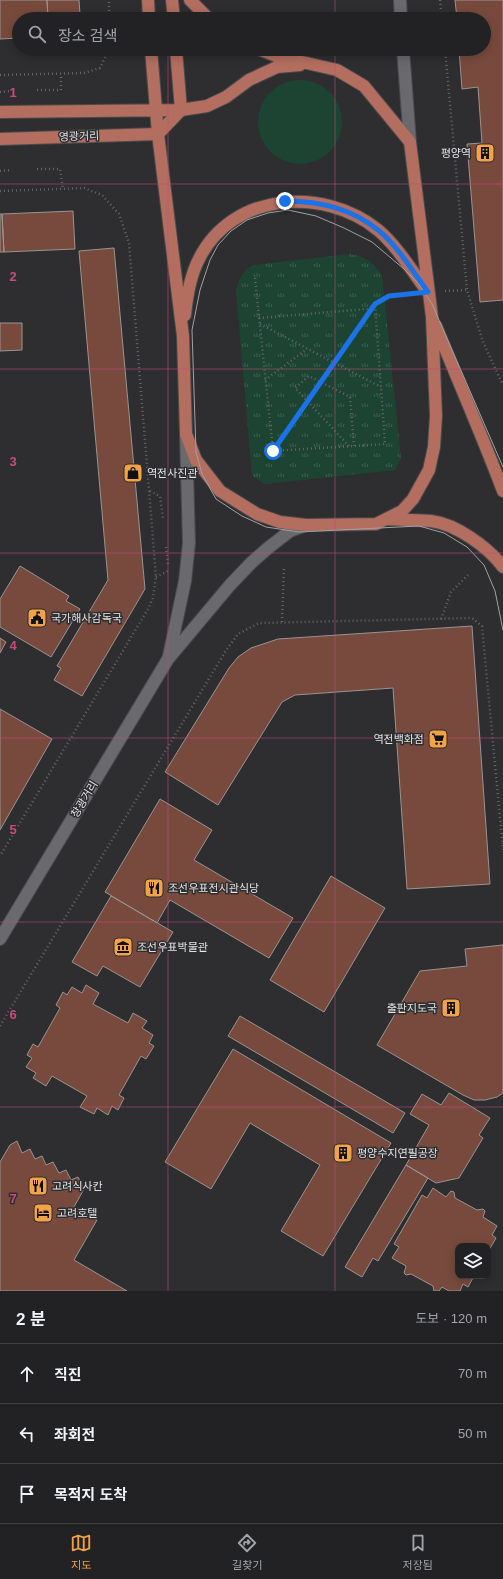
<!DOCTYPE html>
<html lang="ko">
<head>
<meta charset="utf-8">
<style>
	body { margin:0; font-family:Arial,"Noto Sans KR",sans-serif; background:#2e2f32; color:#f1f3f6 }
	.controls { position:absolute; right:12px; bottom:12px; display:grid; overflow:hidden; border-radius:8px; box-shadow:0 2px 10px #0003 }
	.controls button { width:36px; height:36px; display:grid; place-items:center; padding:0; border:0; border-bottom:1px solid #3f3f42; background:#222225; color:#f1f3f6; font:20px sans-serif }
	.stop { position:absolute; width:12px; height:12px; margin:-9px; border:3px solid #1a73e8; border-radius:50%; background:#fff }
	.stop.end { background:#1a73e8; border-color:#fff; box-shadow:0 1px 4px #0008 }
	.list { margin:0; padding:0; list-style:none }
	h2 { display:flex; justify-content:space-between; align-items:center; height:52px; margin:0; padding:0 16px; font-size:17px }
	h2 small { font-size:13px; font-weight:400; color:#a2a4a7 }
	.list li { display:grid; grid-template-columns:26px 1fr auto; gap:12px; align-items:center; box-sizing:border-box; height:60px; padding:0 16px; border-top:1px solid #3f3f42 }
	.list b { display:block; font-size:15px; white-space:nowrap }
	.list em { font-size:13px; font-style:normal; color:#a2a4a7 }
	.icon { flex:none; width:22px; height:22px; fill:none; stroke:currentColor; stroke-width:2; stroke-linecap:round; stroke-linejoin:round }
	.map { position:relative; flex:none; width:503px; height:1291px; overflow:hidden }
	.search { position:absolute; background:#222225; box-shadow:0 2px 10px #0003; left:12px; right:12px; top:12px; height:44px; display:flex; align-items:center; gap:10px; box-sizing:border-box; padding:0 14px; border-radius:22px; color:#a2a4a7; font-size:15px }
	.sheet { height:232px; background:#222225 }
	nav { display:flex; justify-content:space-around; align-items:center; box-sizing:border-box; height:56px; border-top:1px solid #3f3f42; background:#222225; font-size:11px; color:#a2a4a7 }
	nav a { display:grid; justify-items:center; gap:2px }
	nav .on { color:#f4a344 }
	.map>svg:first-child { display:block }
	.grass { fill:#1d4432 }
	.park { fill:url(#park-tufts) }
	.building { fill:#784a3d; stroke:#989492 }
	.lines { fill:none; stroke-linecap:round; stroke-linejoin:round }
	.street-casing { stroke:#4b4b4e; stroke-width:14 }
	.secondary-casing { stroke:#4b4b4e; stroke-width:14 }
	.primary-casing { stroke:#4b4b4e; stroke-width:14 }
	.path { stroke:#656568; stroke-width:2.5; stroke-dasharray:1 3; stroke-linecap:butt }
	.street { stroke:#6a6a6e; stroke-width:12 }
	.secondary { stroke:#6a6a6e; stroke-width:12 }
	.primary { stroke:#b36e5f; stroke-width:12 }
	.tram { stroke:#a0a1a3; stroke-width:1 }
	.route { stroke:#1a73e8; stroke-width:5 }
	.grid { fill:none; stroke:#ca4a7d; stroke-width:1; stroke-opacity:0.55 }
	.labels { text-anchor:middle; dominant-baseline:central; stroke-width:3; stroke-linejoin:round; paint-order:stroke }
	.street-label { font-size:11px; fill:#e1e2e4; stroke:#2e2e31 }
	.poi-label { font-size:11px; fill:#e1e2e4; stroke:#2e2e31; text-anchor:start }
	.grid-label { font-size:13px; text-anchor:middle; font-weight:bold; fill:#ca4a7d; stroke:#2e2e31; stroke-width:3; stroke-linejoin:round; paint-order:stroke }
</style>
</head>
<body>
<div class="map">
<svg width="503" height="1291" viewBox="0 0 503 1291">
	<defs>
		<pattern id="park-tufts" width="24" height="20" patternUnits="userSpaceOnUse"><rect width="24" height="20" fill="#1d4432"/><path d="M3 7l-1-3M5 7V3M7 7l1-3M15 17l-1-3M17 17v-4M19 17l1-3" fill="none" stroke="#3e5f50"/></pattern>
	</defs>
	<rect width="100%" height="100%" fill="#2e2e31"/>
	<path class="grass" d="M258 122a42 42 0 1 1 84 0a42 42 0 1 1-84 0Z"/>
	<path class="park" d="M351 254C365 257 375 263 382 276L401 458 395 470 264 484 252 475 236 290C239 279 243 271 253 265Z"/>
	<path class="building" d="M0 0H47L48 19H19V38L0 39Z
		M47 0H79L80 14 48 17Z
		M455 0H503V300L480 302 467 144 482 143 478 87 462 89 459 49H484V19H457Z
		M73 211 75 249 4 252 2 214Z
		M0 214H2L4 252H0Z
		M114 248 145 589 82 696 54 680 61 668 57 666 108 580 79 251Z
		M0 323H22V350L0 351Z
		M20 566 69 596 66 601 80 609 51 657 0 627V599Z
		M472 626 490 884 407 889 393 688 295 695 282 702 218 805 165 772 229 668 238 657 251 648 278 639Z
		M0 638 6 642 0 653Z
		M0 709 52 739 0 830Z
		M160 799 212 830 194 860 293 918 269 958 170 900 157 923 105 892Z
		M331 876 385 908 324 1012 270 980Z
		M111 896 173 932 140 987 103 966 97 976 72 962Z
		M503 945V1093L497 1097 485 1100H474L463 1095 377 1045 420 971 467 966 465 949Z
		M86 985 99 993 93 1004 128 1023 133 1013 147 1021 142 1028 153 1035 149 1043 154 1046 146 1059 141 1056 119 1095 124 1098 118 1110 112 1106 108 1115 97 1108 94 1114 80 1107 87 1096 52 1076 46 1086 33 1078 36 1073 26 1067 32 1058 27 1055 33 1044 38 1047 60 1008 56 1005 63 992 67 995 72 987 82 993Z
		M240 1016 405 1113 393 1133 228 1036Z
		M233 1049 391 1143 323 1256 281 1231 320 1165 250 1123 211 1189 165 1162Z
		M449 1093 490 1118 479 1135 483 1138 459 1178 436 1183 406 1165 429 1125 410 1114 422 1094 441 1105Z
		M17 1141 22 1153 30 1149 35 1159 42 1156 46 1165 53 1162 59 1173 66 1170 71 1180 78 1177 84 1189 74 1207 97 1220 74 1260 127 1291H0V1162L10 1145Z
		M406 1165 428 1178 378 1261 373 1258 362 1277 345 1267Z
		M433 1188 446 1197 451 1191 454 1192 455 1198 477 1210 483 1209 485 1211 483 1217 497 1226 492 1235 496 1238 488 1252V1246H458V1276H474L468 1287 463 1284 460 1291H449L442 1287 439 1291H434L433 1286 411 1274 406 1275 404 1273 406 1266 392 1258 399 1247 394 1244 422 1195 427 1198Z"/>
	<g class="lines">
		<defs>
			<path id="street" d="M400 0 401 19
				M403 49 410 142"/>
			<path id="secondary" d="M169 656 185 581 189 543 186 436
				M0 939 168 659 230 585 251 563 268 548 290 531 306 525"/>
			<path id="primary" d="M148 0 149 19
				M172 0 174 19
				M190 0 209 19
				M151 49 158 134 183 336 186 434 196 460 220 491 257 514 280 522 306 525 376 524 402 511 413 499 429 470 434 447 436 416 432 317 410 142 364 86 337 70 276 56 258 49
				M0 112 181 110 207 106 226 97 249 80 277 67 300 65
				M158 134 181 110 176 49
				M0 139 158 134
				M185 315C187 295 190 276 199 259 232 192 324 186 378 230 397 246 412 271 427 291
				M436 326C458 381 482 435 503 491
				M387 519C401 520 416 520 431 521 456 524 488 547 503 567"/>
		</defs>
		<use href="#street" class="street-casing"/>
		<use href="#secondary" class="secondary-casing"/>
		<use href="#primary" class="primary-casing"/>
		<path class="path" d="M440 0 442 19
			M109 19V0
			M445 49 467 290 483 342 503 385
			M0 75 84 73 100 68 109 49
			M37 90H61V74
			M0 92 11 91
			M37 169H60L63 189
			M0 171 12 170
			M0 191 84 188 102 195 119 214 129 243 156 577 153 598 148 609 0 856
			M255 278 273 451 385 444 375 304
			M445 291 467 290
			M259 318 367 309 389 296 409 294
			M260 324 381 387
			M265 380 307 349
			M349 446 295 388 309 376 350 397 354 446
			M273 450 373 306
			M150 491 160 496 163 518
			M166 547 168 564
			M156 577 168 571
			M441 619 451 592 468 575
			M282 622 284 567
			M0 1026 225 652 238 634 259 623 472 618 482 626 503 850"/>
		<use href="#street" class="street"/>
		<use href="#secondary" class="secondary"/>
		<use href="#primary" class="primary"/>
		<path class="tram" d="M503 467 432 304 418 283 404 269 372 242 344 228 316 216 288 210 268 213 247 220 231 231 218 245 210 260 200 290 192 330 196 452 202 474 216 499 242 516 266 527 299 532 419 526 444 533 467 547 484 565 495 591 503 630"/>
	</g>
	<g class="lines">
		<path class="route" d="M273 451 375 304 389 296 428 292C413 272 398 246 378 230 351 208 318 201 285 201"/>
	</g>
	<path class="grid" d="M168 0V19M335 0V19M168 49V1291M335 49V1291M0 184H503M0 369H503M0 553H503M0 738H503M0 922H503M0 1107H503"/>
	<defs>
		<symbol id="building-square" viewBox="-11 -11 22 22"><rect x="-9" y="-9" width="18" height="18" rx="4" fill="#f4a344" stroke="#2e2e31"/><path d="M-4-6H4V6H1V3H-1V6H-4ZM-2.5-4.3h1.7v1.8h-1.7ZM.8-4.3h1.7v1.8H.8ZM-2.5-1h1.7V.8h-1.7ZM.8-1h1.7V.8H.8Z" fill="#111"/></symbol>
		<symbol id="shop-square" viewBox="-11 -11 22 22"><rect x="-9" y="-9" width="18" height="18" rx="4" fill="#f4a344" stroke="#2e2e31"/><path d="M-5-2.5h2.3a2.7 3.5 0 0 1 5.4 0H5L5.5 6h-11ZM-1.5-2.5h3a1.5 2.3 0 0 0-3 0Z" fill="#111"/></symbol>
		<symbol id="civic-square" viewBox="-11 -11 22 22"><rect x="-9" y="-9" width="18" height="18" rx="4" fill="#f4a344" stroke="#2e2e31"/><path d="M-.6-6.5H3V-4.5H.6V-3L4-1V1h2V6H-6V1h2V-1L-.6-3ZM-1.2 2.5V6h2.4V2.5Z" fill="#111"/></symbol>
		<symbol id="supermarket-square" viewBox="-11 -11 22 22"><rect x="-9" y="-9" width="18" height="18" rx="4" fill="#f4a344" stroke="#2e2e31"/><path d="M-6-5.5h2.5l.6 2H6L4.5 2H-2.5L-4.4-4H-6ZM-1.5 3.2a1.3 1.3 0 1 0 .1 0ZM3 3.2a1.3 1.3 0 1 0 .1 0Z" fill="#111"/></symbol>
		<symbol id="restaurant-square" viewBox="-11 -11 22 22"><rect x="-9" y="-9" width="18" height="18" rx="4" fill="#f4a344" stroke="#2e2e31"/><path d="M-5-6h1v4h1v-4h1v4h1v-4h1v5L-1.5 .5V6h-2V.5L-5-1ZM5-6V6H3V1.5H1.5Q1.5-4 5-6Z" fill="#111"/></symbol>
		<symbol id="museum-square" viewBox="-11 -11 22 22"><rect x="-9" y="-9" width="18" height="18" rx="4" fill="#f4a344" stroke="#2e2e31"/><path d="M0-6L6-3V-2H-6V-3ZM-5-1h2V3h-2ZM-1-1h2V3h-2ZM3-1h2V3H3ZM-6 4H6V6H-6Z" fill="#111"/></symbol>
		<symbol id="hotel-square" viewBox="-11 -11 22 22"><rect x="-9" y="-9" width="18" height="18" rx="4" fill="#f4a344" stroke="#2e2e31"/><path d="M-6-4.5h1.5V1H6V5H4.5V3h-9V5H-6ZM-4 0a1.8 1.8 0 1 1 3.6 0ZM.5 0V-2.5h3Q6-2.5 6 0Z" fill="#111"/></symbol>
	</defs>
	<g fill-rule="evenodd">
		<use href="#building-square" x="474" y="142" width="22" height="22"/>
		<use href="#shop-square" x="122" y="462" width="22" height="22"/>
		<use href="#civic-square" x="26" y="607" width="22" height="22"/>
		<use href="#supermarket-square" x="427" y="728" width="22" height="22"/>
		<use href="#restaurant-square" x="143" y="877" width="22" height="22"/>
		<use href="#museum-square" x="112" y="936" width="22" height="22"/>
		<use href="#building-square" x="440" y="997" width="22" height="22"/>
		<use href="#building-square" x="332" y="1142" width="22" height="22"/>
		<use href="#restaurant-square" x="27" y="1175" width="22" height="22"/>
		<use href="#hotel-square" x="32" y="1202" width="22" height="22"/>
	</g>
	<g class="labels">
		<g class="street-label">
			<text transform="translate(79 136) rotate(-2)">영광거리</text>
			<text transform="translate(84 799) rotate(-59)">창광거리</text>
		</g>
		<g class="poi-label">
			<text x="471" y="153" text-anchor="end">평양역</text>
			<text x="147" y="473">역전사진관</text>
			<text x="51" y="618">국가해사감독국</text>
			<text x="424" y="739" text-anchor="end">역전백화점</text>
			<text x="168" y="888">조선우표전시관식당</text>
			<text x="137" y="947">조선우표박물관</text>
			<text x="437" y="1008" text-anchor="end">출판지도국</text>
			<text x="357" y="1153">평양수지연필공장</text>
			<text x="52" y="1186">고려식사칸</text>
			<text x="57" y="1213">고려호텔</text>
		</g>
	</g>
	<g class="grid-label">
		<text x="13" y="97">1</text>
		<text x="13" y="281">2</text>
		<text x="13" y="466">3</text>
		<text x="13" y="650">4</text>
		<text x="13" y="834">5</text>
		<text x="13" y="1019">6</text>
		<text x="13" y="1203">7</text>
	</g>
</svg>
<div class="controls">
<button><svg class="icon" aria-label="layers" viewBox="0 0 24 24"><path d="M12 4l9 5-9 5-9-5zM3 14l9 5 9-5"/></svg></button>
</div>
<div class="stop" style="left:273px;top:451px"></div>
<div class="stop end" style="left:285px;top:201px"></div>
<div class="search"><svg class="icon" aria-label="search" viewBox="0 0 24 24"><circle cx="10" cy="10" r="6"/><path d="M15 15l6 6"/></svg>장소 검색</div>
</div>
<section class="sheet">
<h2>2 분<small>도보 · 120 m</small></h2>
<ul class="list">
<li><svg class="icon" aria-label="ahead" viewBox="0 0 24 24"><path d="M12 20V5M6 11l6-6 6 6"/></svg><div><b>직진</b></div><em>70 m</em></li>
<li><svg class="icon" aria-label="left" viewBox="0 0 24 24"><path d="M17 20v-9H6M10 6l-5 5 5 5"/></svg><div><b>좌회전</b></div><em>50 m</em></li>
<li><svg class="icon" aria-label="arrive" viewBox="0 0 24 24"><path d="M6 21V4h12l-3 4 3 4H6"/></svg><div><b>목적지 도착</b></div></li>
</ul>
</section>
<nav>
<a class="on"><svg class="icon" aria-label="map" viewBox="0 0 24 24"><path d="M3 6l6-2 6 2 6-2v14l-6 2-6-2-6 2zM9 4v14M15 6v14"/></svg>지도</a>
<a><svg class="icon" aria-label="directions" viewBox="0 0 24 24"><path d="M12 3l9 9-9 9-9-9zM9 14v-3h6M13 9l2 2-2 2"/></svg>길찾기</a>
<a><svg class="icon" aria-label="saved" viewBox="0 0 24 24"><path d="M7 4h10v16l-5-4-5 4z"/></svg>저장됨</a>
</nav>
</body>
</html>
